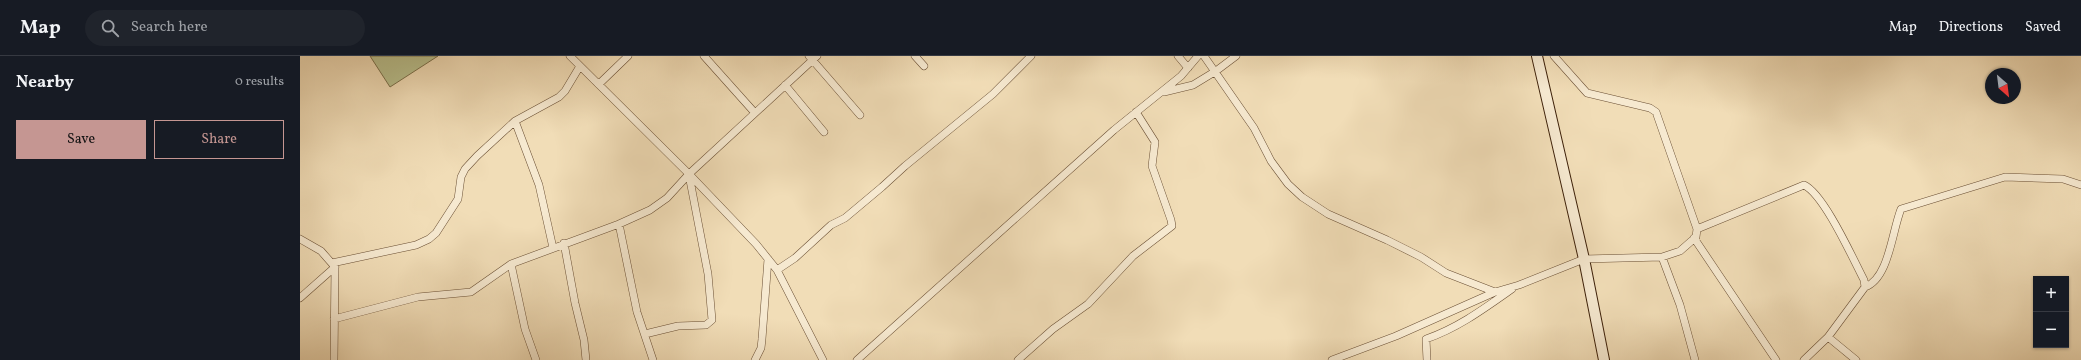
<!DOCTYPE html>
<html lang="en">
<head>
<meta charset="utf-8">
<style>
	body { margin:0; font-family:Vollkorn,serif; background:#20242c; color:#f1f3f6 }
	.controls { position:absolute; right:12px; bottom:12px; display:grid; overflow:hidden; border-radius:0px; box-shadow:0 1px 3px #0004 }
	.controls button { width:36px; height:36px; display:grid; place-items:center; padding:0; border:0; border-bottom:1px solid #363941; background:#171b24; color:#f1f3f6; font:20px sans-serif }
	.compass { position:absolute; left:1685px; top:12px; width:36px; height:36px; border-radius:50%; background:#171b24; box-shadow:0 1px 3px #0004; rotate:152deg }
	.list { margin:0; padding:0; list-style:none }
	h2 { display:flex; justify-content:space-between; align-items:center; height:52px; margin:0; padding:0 16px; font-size:17px }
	h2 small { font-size:13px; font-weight:400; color:#9ea1a6 }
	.actions { display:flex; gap:8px; padding:12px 16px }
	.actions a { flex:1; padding:9px 0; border:1px solid #c59692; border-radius:0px; text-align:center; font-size:14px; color:#c59692 }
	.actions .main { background:#c59692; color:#111 }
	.icon { flex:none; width:22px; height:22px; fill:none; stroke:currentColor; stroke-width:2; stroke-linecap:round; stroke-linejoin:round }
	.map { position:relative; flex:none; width:1781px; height:304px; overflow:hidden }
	header { display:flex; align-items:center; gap:24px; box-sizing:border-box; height:56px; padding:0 20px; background:#171b24; border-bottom:1px solid #363941 }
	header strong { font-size:19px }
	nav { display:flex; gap:22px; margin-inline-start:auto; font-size:14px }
	.search { width:280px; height:36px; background:#20242c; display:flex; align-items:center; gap:10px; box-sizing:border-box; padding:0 14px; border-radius:22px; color:#9ea1a6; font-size:15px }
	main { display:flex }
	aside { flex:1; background:#171b24 }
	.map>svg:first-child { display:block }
	.grass { fill:#b9c18f; stroke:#7b704c }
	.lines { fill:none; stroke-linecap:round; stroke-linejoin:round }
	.street-casing { stroke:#6a4f34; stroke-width:8 }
	.secondary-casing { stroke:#3d2009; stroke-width:12 }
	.street { stroke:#f6e9d0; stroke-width:7 }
	.secondary { stroke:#f6e9d0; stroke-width:10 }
</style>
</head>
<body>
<header>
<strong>Map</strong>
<div class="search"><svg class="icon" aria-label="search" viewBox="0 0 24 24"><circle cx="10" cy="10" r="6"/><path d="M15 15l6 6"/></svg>Search here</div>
<nav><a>Map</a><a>Directions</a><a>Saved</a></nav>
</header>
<main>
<aside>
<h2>Nearby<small>0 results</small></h2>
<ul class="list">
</ul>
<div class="actions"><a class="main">Save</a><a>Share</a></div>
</aside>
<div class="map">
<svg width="1781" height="304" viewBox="0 0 1781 304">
	<rect width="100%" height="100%" fill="#f1ddb7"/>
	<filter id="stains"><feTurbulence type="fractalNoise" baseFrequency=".005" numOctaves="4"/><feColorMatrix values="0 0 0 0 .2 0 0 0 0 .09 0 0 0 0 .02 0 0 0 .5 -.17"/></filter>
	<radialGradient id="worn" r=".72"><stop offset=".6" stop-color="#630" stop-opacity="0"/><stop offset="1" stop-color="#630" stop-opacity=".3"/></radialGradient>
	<path class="grass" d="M70 0H138L90 31Z"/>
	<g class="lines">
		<defs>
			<path id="street" d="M270 0 389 118 456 188 477 214 523 304
				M404 0 455 57
				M509 0 560 59
				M615 0 624 10
				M878 0 888 12
				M904 0 954 72 971 105 988 128 1002 141 1028 158 1087 184 1121 201 1146 217 1195 236
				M1254 0 1287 37 1350 52 1356 56 1397 173
				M299 28 328 0
				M485 29 524 76
				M864 36 893 29 916 15 936 0
				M215 65 239 129 253 192
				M319 168 337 256 353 304
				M1394 182 1476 304
				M0 183 21 195 35 211 34 304
				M264 187 275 247 284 284 286 304
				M1362 201 1380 249 1395 304
				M32 207 116 189 129 183 136 177 158 143 161 121 165 113 177 100 215 65 259 41 265 35 280 10
				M211 208 225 273 236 304
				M477 214 495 202 531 169 545 162 582 131 605 110 693 38 731 0
				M0 242 35 211
				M34 263 118 241 171 236 211 208 319 168 350 154 367 142 389 118 517 0
				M345 278 378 270 406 269 412 264 408 218 389 119
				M1528 281 1556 304
				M455 304 461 292 462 283 468 203
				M557 304 814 74 881 20 898 0
				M718 304 753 273 788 248 833 200 872 170 871 164 852 110 855 86 836 56
				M1032 304 1096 280 1195 236 1219 229 1284 203 1362 201 1380 195 1396 181 1397 173 1504 129C1524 138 1553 203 1564 224L1565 231
				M1127 304 1126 283C1158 272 1185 252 1212 233
				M1504 304 1528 281 1565 231C1589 223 1592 175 1601 153L1705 121 1763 123 1781 129"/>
			<path id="secondary" d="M1237 0 1284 203 1304 304"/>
		</defs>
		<use href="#street" class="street-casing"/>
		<use href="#secondary" class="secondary-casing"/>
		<use href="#street" class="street"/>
		<use href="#secondary" class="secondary"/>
	</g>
	<rect width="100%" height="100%" filter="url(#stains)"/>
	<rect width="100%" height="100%" fill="url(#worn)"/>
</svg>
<div class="controls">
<button>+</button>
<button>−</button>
</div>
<svg class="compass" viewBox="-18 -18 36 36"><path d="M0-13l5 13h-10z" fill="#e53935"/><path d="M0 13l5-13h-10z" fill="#9ea1a6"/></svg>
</div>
</main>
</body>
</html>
